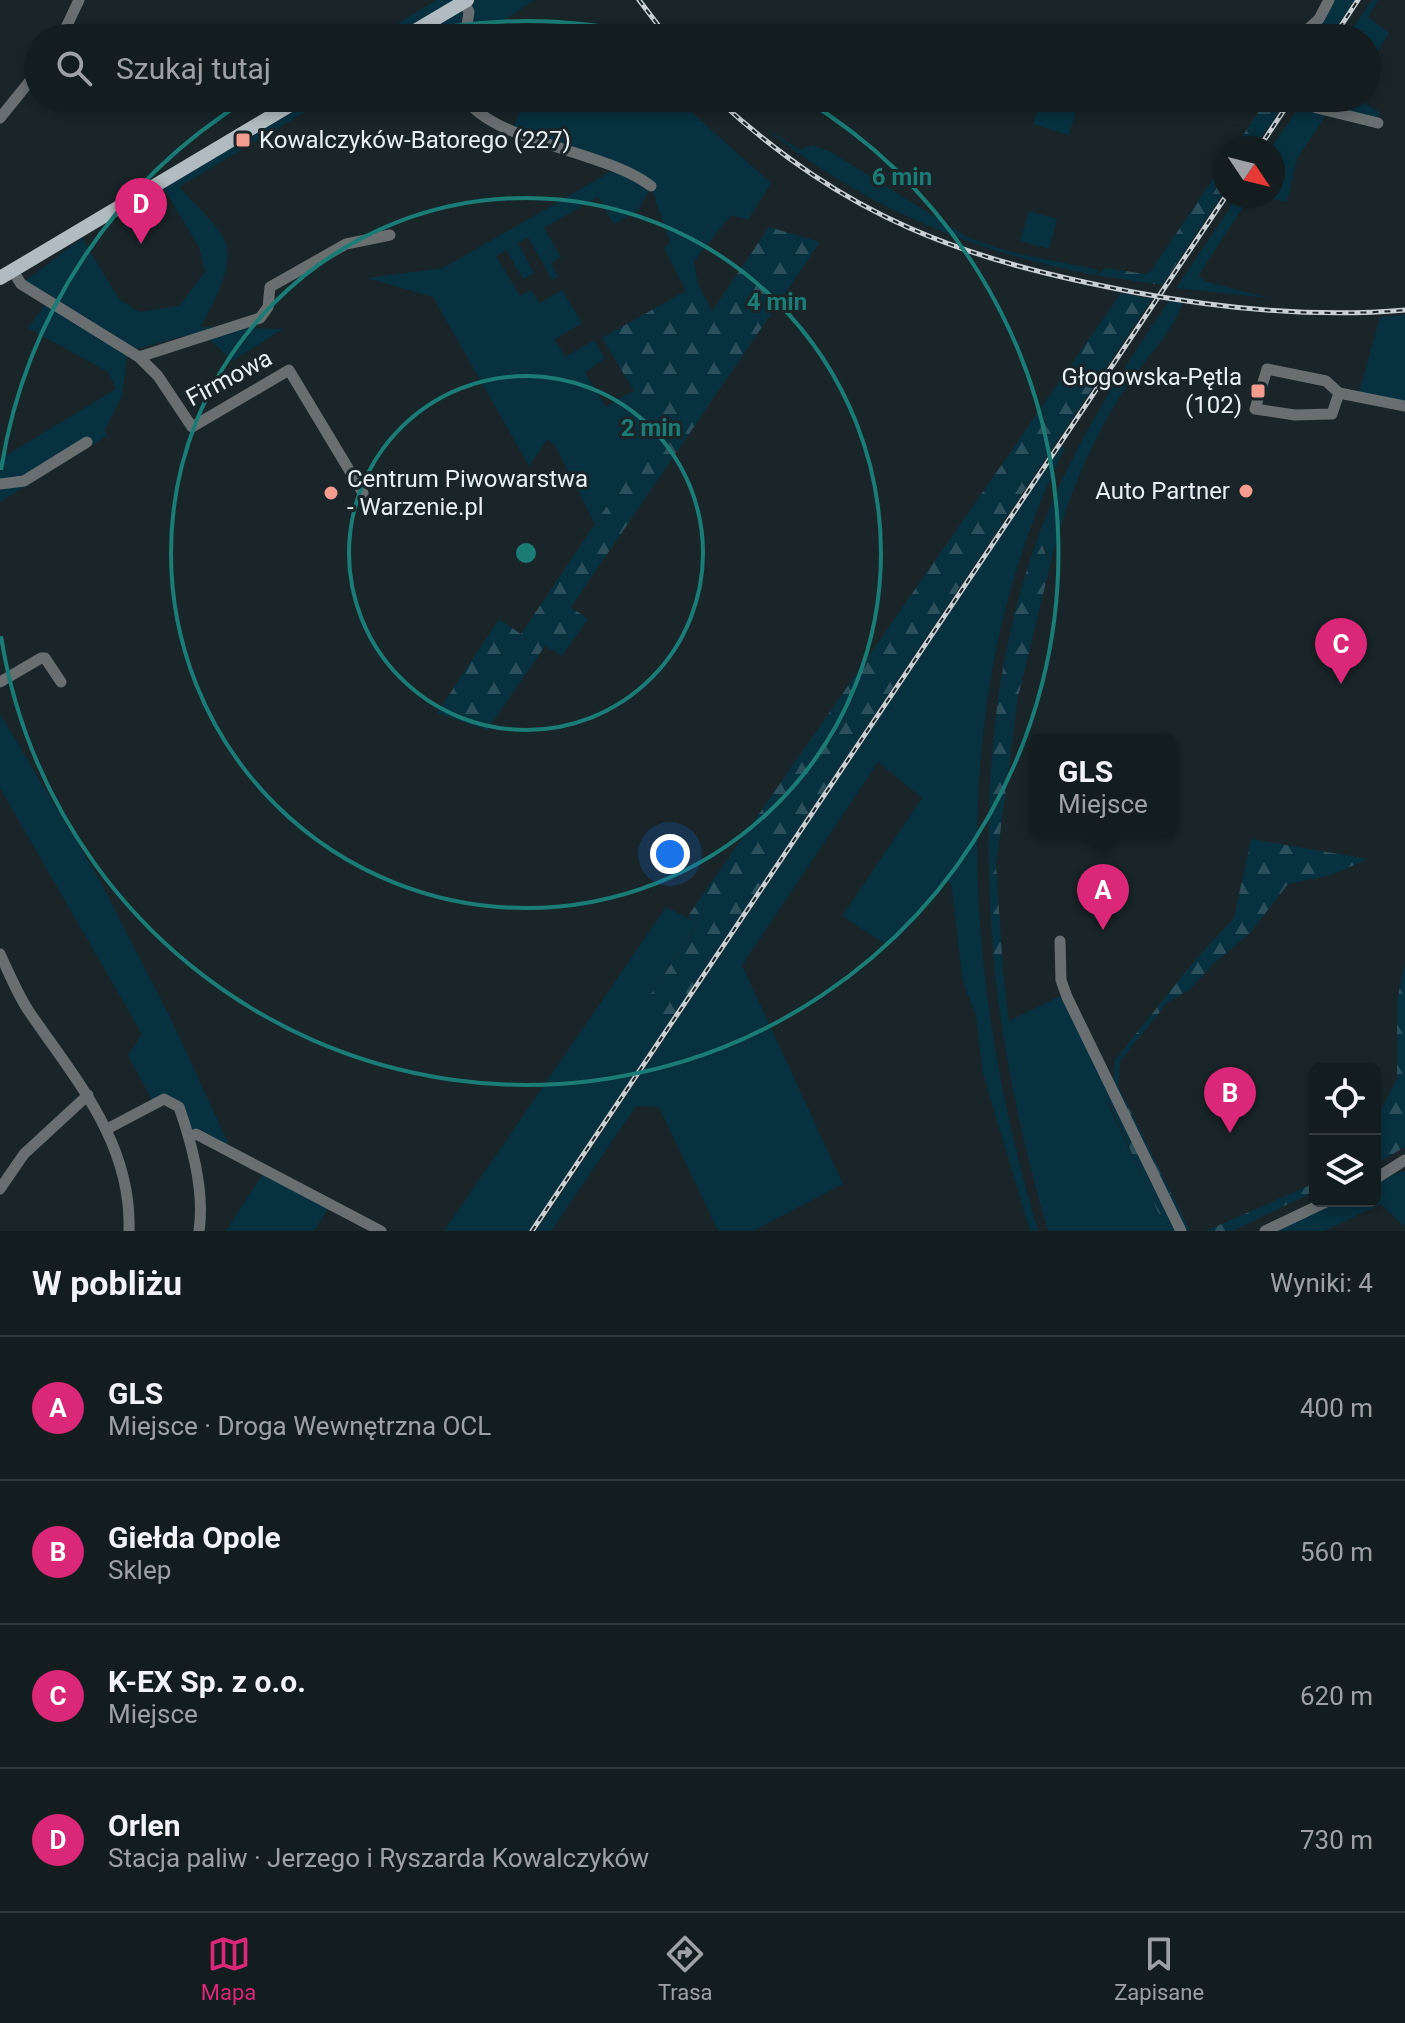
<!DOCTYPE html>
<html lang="pl">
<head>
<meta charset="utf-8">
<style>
	body { margin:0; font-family:Roboto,sans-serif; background:#1c2528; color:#f1f3f6 }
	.controls { position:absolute; right:24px; bottom:24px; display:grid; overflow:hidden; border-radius:12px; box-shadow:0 4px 12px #0003 }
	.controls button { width:72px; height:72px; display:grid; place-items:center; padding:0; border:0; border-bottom:2px solid #323a3d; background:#131c1f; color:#f1f3f6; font:40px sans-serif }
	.compass { position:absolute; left:1213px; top:136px; width:72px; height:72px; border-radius:50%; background:#131c1f; box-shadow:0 4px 12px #0003; rotate:125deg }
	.you { position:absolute; left:670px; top:854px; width:28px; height:28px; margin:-20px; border:6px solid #fff; border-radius:50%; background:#1a73e8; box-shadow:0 0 0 12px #1a73e833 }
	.badge { display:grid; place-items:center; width:52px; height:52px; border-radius:50%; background:#db2777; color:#fff; font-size:26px; font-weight:700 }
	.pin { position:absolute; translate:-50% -66px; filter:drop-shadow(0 2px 4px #0008) }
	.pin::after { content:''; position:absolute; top:42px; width:28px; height:24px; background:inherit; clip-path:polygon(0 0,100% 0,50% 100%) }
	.popup { position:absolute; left:1029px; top:734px; width:148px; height:104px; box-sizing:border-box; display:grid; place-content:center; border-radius:12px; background:#131c1f; filter:drop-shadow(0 2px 6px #0005); font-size:26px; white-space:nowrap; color:#9da1a4 }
	.popup b { font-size:30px; color:#f1f3f6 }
	.popup::after { content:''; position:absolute; left:50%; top:100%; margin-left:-16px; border:16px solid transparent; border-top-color:#131c1f }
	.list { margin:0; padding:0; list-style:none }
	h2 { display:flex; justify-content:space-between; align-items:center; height:104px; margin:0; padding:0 32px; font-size:34px }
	h2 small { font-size:26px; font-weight:400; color:#9da1a4 }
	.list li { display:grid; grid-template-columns:52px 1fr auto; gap:24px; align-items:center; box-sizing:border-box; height:144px; padding:0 32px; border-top:2px solid #323a3d }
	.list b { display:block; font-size:30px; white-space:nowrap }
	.list p { margin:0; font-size:26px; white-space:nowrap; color:#9da1a4 }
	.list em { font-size:26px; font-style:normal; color:#9da1a4 }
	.icon { flex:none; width:44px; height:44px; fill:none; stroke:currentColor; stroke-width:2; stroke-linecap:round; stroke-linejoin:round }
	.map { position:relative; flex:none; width:1405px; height:1231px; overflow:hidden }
	.search { position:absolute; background:#131c1f; box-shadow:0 4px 12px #0003; left:24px; right:24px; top:24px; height:88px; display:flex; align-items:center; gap:20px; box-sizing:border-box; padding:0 28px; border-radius:44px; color:#9da1a4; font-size:30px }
	.sheet { height:680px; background:#131c1f }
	nav { display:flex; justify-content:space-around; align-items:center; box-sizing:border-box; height:112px; border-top:2px solid #323a3d; background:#131c1f; font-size:22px; color:#9da1a4 }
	nav a { display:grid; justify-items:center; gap:4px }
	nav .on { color:#db2777 }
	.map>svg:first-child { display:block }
</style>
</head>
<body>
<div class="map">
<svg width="1405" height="1231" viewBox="0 0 1405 1231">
	<defs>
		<pattern id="forest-firs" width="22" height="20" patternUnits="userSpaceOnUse" patternTransform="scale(2)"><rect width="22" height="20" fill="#083140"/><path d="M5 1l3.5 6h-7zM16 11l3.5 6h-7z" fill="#2c4f5c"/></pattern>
	</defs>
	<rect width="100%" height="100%" fill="#192529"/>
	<g fill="#083140">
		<path d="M436,0H534L484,34L467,28L450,38H375Z"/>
		<path d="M1329,0H1355L1329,38H1298Z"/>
		<path d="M1372,0H1378L1368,17L1389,33L1367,68V38H1346Z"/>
		<path d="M288,98H329L179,187C193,203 214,220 224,239C237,264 212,305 201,327L283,329L232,361L206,336H185L132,350L127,357L122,396L105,429L107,436L0,502V459L116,389L108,372L28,328L48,301L21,284L82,238L119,299L139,312L179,306L205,272L200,249L164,189L159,191L158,184Z"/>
		<path d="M524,98H666L681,103L771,183L748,220L731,215L694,261L698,284L686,291L664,248L670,242L651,187L638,210L614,224L598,197L544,228L561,257L551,263L558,277L552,280L528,237L518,243L534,273L523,279L506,250L496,256L520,296L531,290L539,303L562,290L582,323L555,339L565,357L594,340L605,358L585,373L606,407L634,390L658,430L595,524L555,445L547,440L529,466L433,297L367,278L443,268L617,168L513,130Z"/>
		<path d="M1305,98H1357L1380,113L1374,122L1329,111L1297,159L1287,202L1260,196H1273L1271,148Z"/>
		<path d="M1040,102L1076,113L1068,135L1033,124Z"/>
		<path d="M764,127L800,150L813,145L831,152L969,238L1010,252L1099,270L1095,275C971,252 862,206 764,127Z"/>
		<path d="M1238,196H1250L1199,275L1204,281L1269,298L1176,288Z"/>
		<path d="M1029,211L1057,219L1049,249L1020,241Z"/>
		<path d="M1169,301L1183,303C1171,333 1150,354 1131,380C1093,434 1065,502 1050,566L1045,547L1038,545L1034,548C1066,458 1115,380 1169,301Z"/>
		<path d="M1405,315V406L1358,396L1380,317Z"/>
		<path d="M1061,446L1065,448C943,693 962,975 1038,1231H1030L983,1074L976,1016L963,982L951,883L947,882L885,944L842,916L922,798L878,762L742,965L843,1184L753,1231H718L659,1107L636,1106L551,1231H536Z"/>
		<path d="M0,714L100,881L171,1019L228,1143L223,1147L189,1137L179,1108L153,1102L128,1055L142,1034L0,788Z"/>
		<path d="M666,907L698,923L639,1012L667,1026L529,1231H444Z"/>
		<path d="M1003,971L1009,1021L1060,996L1111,1098L1108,1104L1160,1215L1171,1210L1181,1231H1048C1023,1146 1005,1063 995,975Z"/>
		<path d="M266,1169L331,1205L314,1231H226Z"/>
		<path d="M1405,1171V1227L1381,1204L1324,1231H1265L1328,1201H1375V1179Z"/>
	</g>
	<g fill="url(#forest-firs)">
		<path d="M1272,98L1281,109L1254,148H1234L1256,116L1262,100Z"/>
		<path d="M1225,161V191L1162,285L1095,275L1106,268L1146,274L1151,271Z"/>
		<path d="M769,227L820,242L571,607L588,619L562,656L545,646L487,730L437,713L499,619L521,634L658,430L602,338L698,284L712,311Z"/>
		<path d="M1121,293L1152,299L667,1026L639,1012L698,924L688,916Z"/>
		<path d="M1042,544L1050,566L1018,697L996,865L1003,971L995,975C982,829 986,689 1034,548Z"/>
		<path d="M1251,839L1368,859L1331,875L1288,884L1249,934L1214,963L1189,990L1167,1003L1120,1061L1118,1086L1190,1231H1181L1171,1212L1168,1218L1160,1216L1108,1100L1112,1097L1115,1060L1196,959L1234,918Z"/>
		<path d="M1405,962V1147L1375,1164V1121L1397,1079V1001Z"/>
		<path d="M1315,1183V1191L1233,1231H1206Z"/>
	</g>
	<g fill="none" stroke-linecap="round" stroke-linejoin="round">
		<g stroke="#696f71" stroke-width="11">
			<path d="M464,2L469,12L465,38"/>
			<path d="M61,38L79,0"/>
			<path d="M1298,38L1319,19L1329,0"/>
			<path d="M465,98C495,143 604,150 651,186"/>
			<path d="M1301,98L1317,108L1378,123"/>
			<path d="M0,118L38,71"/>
			<path d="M13,271L21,284L139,357L158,376L192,427L289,370L363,493"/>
			<path d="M139,357L260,318L268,307L270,287L346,244L390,235"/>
			<path d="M1339,393L1332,414L1295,415L1255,409L1267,369L1326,381L1339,393L1405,406"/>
			<path d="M0,484L24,481L87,442"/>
			<path d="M0,682L41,658H45L61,682"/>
			<path d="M1060,941L1061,980L1067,997L1181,1231"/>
			<path d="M0,954C9,973 17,993 28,1010C75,1079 132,1142 129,1231"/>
			<path d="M107,1129L164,1099L179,1107C192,1144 205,1192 199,1231"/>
			<path d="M189,1137L196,1134L381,1231"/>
			<path d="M1375,1179L1405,1160"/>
			<path d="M0,1189L24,1154L88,1095"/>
			<path d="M1265,1231L1328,1201"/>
		</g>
		<g stroke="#b0bcc1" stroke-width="14">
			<path d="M403,38L467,0"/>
			<path d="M0,278L302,98"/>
		</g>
		<g stroke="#c9d0d4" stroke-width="5">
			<g id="rail">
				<path d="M639,0L668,38"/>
				<path d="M1333,38L1358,0"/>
				<path d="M716,98C848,219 961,259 1133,292C1223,309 1314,318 1405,310"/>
				<path d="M1259,148L1292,98"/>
				<path d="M532,1231L1226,196"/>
			</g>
		</g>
		<use href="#rail" stroke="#192529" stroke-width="2" stroke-dasharray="6" stroke-linecap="butt"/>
	</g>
	<g fill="none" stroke="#1a7c75" stroke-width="4">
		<circle cx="526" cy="553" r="177"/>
		<circle cx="526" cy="553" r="355"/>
		<path d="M1 470A532 532 0 0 1 248 99M393 38A532 532 0 0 1 659 38M804 99A532 532 0 1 1 1 636"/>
	</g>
	<g fill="#f59c90" stroke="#192529" stroke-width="3">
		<rect x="235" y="132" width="16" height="16" rx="4"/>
		<rect x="1250" y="383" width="16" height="16" rx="4"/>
		<circle cx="1246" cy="491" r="8"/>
		<circle cx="331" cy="493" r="8"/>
	</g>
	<g text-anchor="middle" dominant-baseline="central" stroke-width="6" stroke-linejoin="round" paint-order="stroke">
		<g font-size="24" fill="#e9f0f4" stroke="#192529" text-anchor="start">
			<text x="259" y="140">Kowalczyków-Batorego (227)</text>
			<text x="1242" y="377" text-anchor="end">Głogowska-Pętla<tspan x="1242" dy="28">(102)</tspan></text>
			<text x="347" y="479">Centrum Piwowarstwa<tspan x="347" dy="28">- Warzenie.pl</tspan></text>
			<text x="1230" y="491" text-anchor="end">Auto Partner</text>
		</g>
		<g font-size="24" fill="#e9f0f4" stroke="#192529">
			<text transform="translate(229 378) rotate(-28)">Firmowa</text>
		</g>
	</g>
	<circle cx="526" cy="553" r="12" fill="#1a7c75" stroke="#192529" stroke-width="4"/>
	<g font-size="24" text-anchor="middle" font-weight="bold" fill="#1a7c75" stroke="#192529" stroke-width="6" stroke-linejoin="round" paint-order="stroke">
		<text x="902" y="185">6 min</text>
		<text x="777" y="310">4 min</text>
		<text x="651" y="436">2 min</text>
	</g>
</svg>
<div class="controls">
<button><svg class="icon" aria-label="locate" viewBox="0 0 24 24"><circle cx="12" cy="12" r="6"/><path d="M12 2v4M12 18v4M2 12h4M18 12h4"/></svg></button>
<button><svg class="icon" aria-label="layers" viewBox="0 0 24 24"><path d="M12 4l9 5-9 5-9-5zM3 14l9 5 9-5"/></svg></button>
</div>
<svg class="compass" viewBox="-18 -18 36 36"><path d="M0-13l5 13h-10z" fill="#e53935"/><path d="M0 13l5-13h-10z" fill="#9da1a4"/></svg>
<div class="you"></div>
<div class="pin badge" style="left:1103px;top:930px">A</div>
<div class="popup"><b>GLS</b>Miejsce</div>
<div class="pin badge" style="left:1230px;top:1133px">B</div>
<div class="pin badge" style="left:1341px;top:684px">C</div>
<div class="pin badge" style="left:141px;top:244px">D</div>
<div class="search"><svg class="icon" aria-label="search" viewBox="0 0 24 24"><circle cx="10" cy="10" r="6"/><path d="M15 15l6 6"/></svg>Szukaj tutaj</div>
</div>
<section class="sheet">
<h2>W pobliżu<small>Wyniki: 4</small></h2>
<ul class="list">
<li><span class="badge">A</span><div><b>GLS</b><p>Miejsce · Droga Wewnętrzna OCL</p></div><em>400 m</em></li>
<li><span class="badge">B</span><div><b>Giełda Opole</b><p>Sklep</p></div><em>560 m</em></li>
<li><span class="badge">C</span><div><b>K-EX Sp. z o.o.</b><p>Miejsce</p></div><em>620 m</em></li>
<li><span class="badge">D</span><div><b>Orlen</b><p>Stacja paliw · Jerzego i Ryszarda Kowalczyków</p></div><em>730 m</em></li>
</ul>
</section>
<nav>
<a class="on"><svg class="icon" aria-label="map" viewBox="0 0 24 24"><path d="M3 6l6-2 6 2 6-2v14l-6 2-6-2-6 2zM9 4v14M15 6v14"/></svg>Mapa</a>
<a><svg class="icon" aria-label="directions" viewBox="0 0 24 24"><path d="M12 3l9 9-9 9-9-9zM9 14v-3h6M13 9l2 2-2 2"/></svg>Trasa</a>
<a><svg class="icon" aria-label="saved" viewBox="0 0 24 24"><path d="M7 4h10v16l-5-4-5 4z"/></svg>Zapisane</a>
</nav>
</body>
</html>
